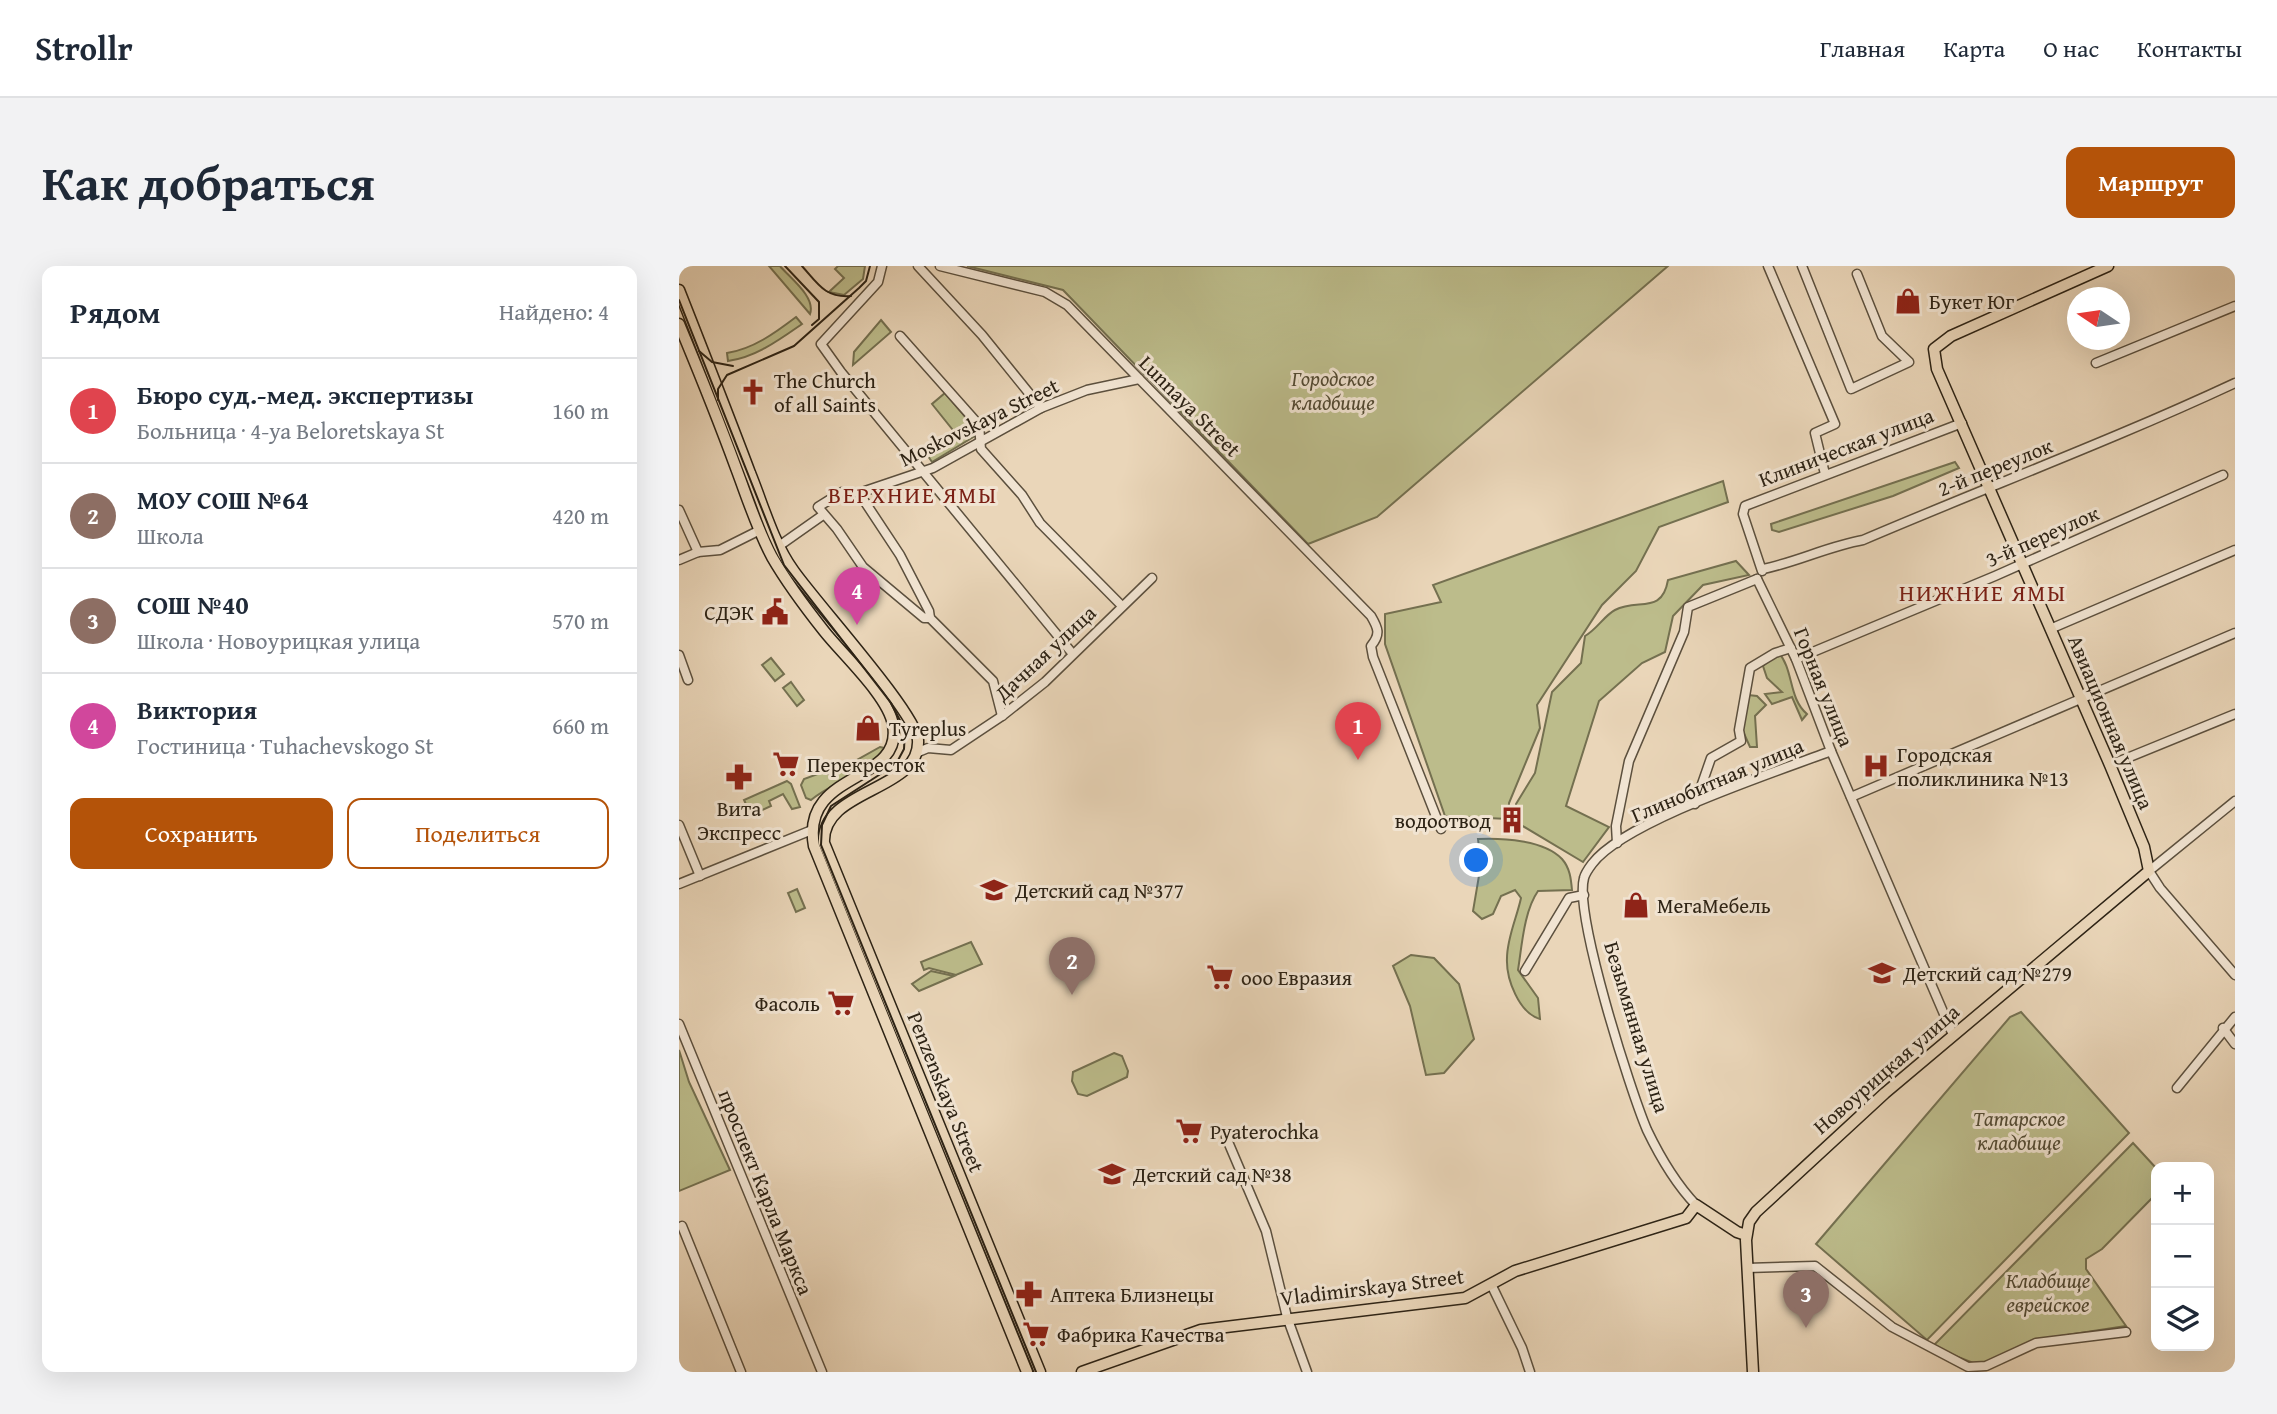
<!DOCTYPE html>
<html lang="ru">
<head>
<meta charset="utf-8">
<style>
	body { margin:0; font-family:"Gentium Book Plus",serif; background:#f2f2f3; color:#1f2937 }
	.controls { position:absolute; right:21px; bottom:21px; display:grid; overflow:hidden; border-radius:14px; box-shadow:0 7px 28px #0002 }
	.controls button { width:63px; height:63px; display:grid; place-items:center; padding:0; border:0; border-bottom:2px solid #e0e1e3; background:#fff; color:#1f2937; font:35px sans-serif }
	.compass { position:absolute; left:1388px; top:21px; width:63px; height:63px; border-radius:50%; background:#fff; box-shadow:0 7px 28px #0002; rotate:283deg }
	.you { position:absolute; left:798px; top:595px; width:24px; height:24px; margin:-18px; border:5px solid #fff; border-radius:50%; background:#1a73e8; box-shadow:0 0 0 10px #1a73e833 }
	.badge { display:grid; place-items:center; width:46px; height:46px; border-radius:50%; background:#b45309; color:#fff; font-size:23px; font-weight:700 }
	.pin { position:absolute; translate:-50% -58px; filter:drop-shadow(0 2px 4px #0008) }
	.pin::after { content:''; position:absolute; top:37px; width:24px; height:21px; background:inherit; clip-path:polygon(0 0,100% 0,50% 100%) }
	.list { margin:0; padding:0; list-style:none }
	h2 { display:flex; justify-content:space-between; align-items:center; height:91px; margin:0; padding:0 28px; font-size:30px }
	h2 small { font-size:23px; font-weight:400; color:#747a83 }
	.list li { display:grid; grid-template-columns:46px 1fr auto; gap:21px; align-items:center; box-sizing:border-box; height:105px; padding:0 28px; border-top:2px solid #e0e1e3 }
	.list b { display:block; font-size:26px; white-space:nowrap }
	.list p { margin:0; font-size:23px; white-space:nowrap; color:#747a83 }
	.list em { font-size:23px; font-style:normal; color:#747a83 }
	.actions { display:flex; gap:14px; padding:21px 28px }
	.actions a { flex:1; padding:16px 0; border:2px solid #b45309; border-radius:14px; text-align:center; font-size:24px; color:#b45309 }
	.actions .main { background:#b45309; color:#fff }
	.icon { flex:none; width:38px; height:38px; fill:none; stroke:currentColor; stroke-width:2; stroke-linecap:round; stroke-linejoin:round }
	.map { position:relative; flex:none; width:1556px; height:1106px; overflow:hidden; border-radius:14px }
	header { display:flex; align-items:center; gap:42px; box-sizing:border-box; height:98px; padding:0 35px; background:#fff; border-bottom:2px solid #e0e1e3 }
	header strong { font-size:33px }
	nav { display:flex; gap:38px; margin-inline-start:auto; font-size:24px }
	.intro { display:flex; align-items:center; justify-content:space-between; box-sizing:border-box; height:168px; padding:0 42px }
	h1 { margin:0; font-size:49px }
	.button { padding:18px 32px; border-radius:14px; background:#b45309; color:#fff; font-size:24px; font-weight:700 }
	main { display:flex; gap:42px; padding:0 42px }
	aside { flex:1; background:#fff; border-radius:14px; box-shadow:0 7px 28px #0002 }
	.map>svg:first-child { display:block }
</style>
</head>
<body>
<header>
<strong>Strollr</strong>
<nav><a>Главная</a><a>Карта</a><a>О нас</a><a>Контакты</a></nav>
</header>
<div class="intro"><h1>Как добраться</h1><a class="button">Маршрут</a></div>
<main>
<aside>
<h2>Рядом<small>Найдено: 4</small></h2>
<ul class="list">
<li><span class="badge" style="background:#e0444e">1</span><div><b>Бюро суд.-мед. экспертизы</b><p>Больница · 4-ya Beloretskaya St</p></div><em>160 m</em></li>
<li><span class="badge" style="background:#8d6e63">2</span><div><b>МОУ СОШ №64</b><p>Школа</p></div><em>420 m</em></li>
<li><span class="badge" style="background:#8d6e63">3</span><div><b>СОШ №40</b><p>Школа · Новоурицкая улица</p></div><em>570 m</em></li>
<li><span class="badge" style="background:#d1479c">4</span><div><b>Виктория</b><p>Гостиница · Tuhachevskogo St</p></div><em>660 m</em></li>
</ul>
<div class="actions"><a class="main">Сохранить</a><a>Поделиться</a></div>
</aside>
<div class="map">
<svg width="1556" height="1106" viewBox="0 0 1556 1106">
	<rect width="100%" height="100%" fill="#ead6b9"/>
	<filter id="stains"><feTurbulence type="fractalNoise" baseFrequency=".00286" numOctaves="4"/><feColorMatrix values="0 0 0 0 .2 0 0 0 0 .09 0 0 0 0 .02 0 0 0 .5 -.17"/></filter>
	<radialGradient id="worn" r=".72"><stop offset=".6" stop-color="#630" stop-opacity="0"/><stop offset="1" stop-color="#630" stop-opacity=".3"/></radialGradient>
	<g fill="#bcbc8b" stroke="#747050" stroke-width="2">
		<path d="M90,0H101C111,12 137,31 131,48Z"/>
		<path d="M159,0H186L184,13L165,29L150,26L165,12L156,3Z"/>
		<path d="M288,0H989L698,251L629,278L384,24Z"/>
		<path d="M117,51L123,58C100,74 77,91 49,95L48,87C74,83 96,67 117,51Z"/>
		<path d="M202,54L212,66L174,99L175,86Z"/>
		<path d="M266,127L294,160L296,170L253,196L247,187L277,168L253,138Z"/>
		<path d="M1276,196L1280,202L1214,230L1100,266L1093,264L1092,258Z"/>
		<path d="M1044,215L1049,236L980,261L957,305L923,339L858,439L861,462L830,537L829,553L766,550L706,378V348L762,336L754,319Z"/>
		<path d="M1057,295L1070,309L1024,319L994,350L986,386L963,397L920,435L887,540L930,561L904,596L837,556V538L856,507L873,426L902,397L906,370C918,363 925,350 936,344C959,332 983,349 989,314Z"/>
		<path d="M1099,386C1115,403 1109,432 1128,448L1123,454L1113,431L1093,438L1086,428L1103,426L1088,412L1084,400Z"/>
		<path d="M92,392L105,408L96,415L83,399Z"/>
		<path d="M112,416L125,434L118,440L104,422Z"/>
		<path d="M1069,429L1078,430L1087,439L1076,450L1078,481H1071L1063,463Z"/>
		<path d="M201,481L205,482C190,506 154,516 132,534L127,532L122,519L125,513L144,506L151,509Z"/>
		<path d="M108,515L112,518L121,541L113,543L104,528L90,535L92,540L72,549L65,534Z"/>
		<path d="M799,573C824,572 865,574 883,593C891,602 892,613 893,624L859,625C845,645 843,679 839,704L859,732L861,753C840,747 827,713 828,692C828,672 838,651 842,632L836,624L822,630L814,648L803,653L794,645L802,598Z"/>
		<path d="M118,623L126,642L117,646L109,627Z"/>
		<path d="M292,676L303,698L277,709L250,702L245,704L242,696Z"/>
		<path d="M732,689L755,692L780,718L795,773L765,807L747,809L731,740L714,700Z"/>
		<path d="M252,705L275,710L240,725L233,718Z"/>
		<path d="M1342,746L1450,867L1248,1074L1137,978L1331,751Z"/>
		<path d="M0,784L10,816L51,904L0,925Z"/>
		<path d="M435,787L443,790L449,805L448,811L408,830L399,828L393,815L394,806Z"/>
		<path d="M1454,877L1477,902V928L1423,983L1407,993V1003L1447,1060L1355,1074L1317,1093L1297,1098L1253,1081Z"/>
	</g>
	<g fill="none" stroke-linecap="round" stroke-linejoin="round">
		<g stroke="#5c503e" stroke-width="11">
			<g id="minor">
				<path d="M203,0L199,16L142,78L162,106L393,387"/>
				<path d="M239,0L303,69L362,142"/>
				<path d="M261,0L366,26L388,39L692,350C699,362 702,368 692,380L694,391L762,563"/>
				<path d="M1089,0L1156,158L1136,167L1146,208"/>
				<path d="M1123,0L1172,123L1230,96L1203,70L1178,8"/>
				<path d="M221,70L300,159L302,183L343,229L361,257L443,340"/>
				<path d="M1417,97L1556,40"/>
				<path d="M180,227L221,289L250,345L251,352L314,415L323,450"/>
				<path d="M0,244L19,286"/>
				<path d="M100,280L144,249"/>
				<path d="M0,294L19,286L41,284L81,264"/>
				<path d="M1084,303C1118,296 1150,280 1184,274C1308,221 1434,174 1556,117"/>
				<path d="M1083,305L1064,248L1066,240L1283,157"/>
				<path d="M1078,313L1117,393L1152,485L1274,769"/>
				<path d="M251,352H245L184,301L158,263L139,241L163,226L180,227L254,202L362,142L408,124L460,113"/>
				<path d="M1371,363L1556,284"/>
				<path d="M0,389L9,414"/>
				<path d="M1117,393L1316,310L1544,209"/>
				<path d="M237,487L249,482L272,484L323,450L366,416L473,312"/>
				<path d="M1431,499L1556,448"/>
				<path d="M1172,531L1556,367"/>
				<path d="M1556,535L1470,605L1481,622L1556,709"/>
				<path d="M1016,538L1032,492L1062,475L1060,464L1071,402L1096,387L1112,382"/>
				<path d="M0,559L21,610"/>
				<path d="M938,577L937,560L950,495L1005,366L1009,341L1078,313"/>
				<path d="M0,618L133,564"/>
				<path d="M846,705L890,632L905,629"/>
				<path d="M0,758L143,1106"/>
				<path d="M1544,762L1556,778"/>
				<path d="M1498,822L1556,751"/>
				<path d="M547,871L587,965L608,1051L628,1106"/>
				<path d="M1017,939C996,917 981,891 968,864C951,824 895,648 905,612C906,608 910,602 913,598C945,555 1097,506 1152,485"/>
				<path d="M3,960L62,1106"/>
				<path d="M1068,1002L1136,1000L1213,1061L1289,1101L1307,1100L1357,1077L1447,1066"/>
				<path d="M812,1018L843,1082L851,1106"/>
			</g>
		</g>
		<g stroke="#2d2315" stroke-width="13">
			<g id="major">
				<path d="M0,24C24,85 48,146 71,207C84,239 94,276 114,304C136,336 237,447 239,474C242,526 142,522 145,577L361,1106"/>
				<path d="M0,58C20,106 39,153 57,202C68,231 78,263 93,291C108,317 126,341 145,365C163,388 210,431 214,459C225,518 121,504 135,580L348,1106"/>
				<path d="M403,1106L522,1064L786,1032L836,1005L1007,952L1017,939L1058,966L1067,969"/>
				<path d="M1074,1106L1067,974L1070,956L1077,946L1206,827L1470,605L1465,581L1431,499L1258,103L1255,83L1272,70L1429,0"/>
			</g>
		</g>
		<use href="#minor" stroke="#f1e4d2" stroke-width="8"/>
		<use href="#major" stroke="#ead6b9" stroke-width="10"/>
		<g stroke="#2d2315" stroke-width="2">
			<path d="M106,0L140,36V53L133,59"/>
			<path d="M123,0C139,18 146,32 172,30"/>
			<path d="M0,34L105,299L212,437L226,464L225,483L217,498L152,540L143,559L142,579L357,1106"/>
			<path d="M20,85L33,96L54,100"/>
			<path d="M39,134V123L48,109L115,80L180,22L187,15L191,0"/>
		</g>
	</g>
	<defs>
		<g id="shop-bare" transform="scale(2.1)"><path d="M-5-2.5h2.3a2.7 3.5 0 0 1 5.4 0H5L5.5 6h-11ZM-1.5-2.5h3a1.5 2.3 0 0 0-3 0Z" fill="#8f2418" stroke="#f1e4d2" stroke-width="2.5" paint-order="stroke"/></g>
		<g id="church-bare" transform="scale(2.1)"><path d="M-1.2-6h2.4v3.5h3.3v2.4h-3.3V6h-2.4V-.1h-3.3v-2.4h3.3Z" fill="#8f2418" stroke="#f1e4d2" stroke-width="2.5" paint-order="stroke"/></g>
		<g id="civic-bare" transform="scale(2.1)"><path d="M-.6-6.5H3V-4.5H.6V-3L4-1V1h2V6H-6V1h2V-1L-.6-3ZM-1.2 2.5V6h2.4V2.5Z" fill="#8f2418" stroke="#f1e4d2" stroke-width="2.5" paint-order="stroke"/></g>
		<g id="supermarket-bare" transform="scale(2.1)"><path d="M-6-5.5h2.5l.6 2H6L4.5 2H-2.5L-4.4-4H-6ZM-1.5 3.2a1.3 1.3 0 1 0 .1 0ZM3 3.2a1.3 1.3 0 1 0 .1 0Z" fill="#8f2418" stroke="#f1e4d2" stroke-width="2.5" paint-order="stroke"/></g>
		<g id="hospital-bare" transform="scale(2.1)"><path d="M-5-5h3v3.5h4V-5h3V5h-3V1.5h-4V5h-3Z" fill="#8f2418" stroke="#f1e4d2" stroke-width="2.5" paint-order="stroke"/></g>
		<g id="pharmacy-bare" transform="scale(2.1)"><path d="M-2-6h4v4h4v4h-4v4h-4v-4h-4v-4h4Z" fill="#8f2418" stroke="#f1e4d2" stroke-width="2.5" paint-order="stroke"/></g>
		<g id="building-bare" transform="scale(2.1)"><path d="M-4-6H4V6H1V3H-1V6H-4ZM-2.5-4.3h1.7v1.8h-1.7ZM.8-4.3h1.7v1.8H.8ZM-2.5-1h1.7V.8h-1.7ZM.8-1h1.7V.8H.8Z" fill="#8f2418" stroke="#f1e4d2" stroke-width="2.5" paint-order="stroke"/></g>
		<g id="school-bare" transform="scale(2.1)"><path d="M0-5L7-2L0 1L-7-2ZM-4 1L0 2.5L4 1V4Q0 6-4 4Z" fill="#8f2418" stroke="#f1e4d2" stroke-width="2.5" paint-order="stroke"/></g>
	</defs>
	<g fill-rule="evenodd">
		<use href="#shop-bare" x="1229" y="35"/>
		<use href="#church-bare" x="74" y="126"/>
		<use href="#civic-bare" x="96" y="346"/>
		<use href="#shop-bare" x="189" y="462"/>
		<use href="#supermarket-bare" x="107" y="498"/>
		<use href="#hospital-bare" x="1197" y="500"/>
		<use href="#pharmacy-bare" x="60" y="511"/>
		<use href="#building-bare" x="833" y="554"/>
		<use href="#school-bare" x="315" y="624"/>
		<use href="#shop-bare" x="957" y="639"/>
		<use href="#school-bare" x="1203" y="707"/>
		<use href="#supermarket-bare" x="541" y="711"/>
		<use href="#supermarket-bare" x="162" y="737"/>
		<use href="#supermarket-bare" x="510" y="865"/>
		<use href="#school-bare" x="433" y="908"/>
		<use href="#pharmacy-bare" x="350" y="1028"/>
		<use href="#supermarket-bare" x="357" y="1068"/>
	</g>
	<g text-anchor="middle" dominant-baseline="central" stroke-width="6" stroke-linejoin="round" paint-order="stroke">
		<g font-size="21" fill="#2d2315" stroke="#f1e4d2" text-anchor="start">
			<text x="1250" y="35">Букет Юг</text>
			<text x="95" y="114">The Church<tspan x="95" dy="24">of all Saints</tspan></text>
			<text x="75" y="346" text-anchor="end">СДЭК</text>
			<text x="210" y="462">Tyreplus</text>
			<text x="1218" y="488">Городская<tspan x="1218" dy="24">поликлиника №13</tspan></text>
			<text x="128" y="498">Перекресток</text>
			<text x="60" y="542" text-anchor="middle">Вита<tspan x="60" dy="24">Экспресс</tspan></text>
			<text x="812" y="554" text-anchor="end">водоотвод</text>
			<text x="336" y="624">Детский сад №377</text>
			<text x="978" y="639">МегаМебель</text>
			<text x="1224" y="707">Детский сад №279</text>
			<text x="562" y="711">ооо Евразия</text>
			<text x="141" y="737" text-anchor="end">Фасоль</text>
			<text x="531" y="865">Pyaterochka</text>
			<text x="454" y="908">Детский сад №38</text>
			<text x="371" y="1028">Аптека Близнецы</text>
			<text x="378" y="1068">Фабрика Качества</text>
		</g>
		<g font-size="21" font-style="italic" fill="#514932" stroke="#f1e4d2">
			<text x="654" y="112">Городское<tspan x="654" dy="24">кладбище</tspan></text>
			<text x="1340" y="852">Татарское<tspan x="1340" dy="24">кладбище</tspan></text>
			<text x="1369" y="1014">Кладбище<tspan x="1369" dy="24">еврейское</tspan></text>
		</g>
		<g font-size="21" fill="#2d2315" stroke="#f1e4d2">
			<text transform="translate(511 140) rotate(45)">Lunnaya Street</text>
			<text transform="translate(300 156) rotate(-26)">Moskovskaya Street</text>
			<text transform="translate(1167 181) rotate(-21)">Клиническая улица</text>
			<text transform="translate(1316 201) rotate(-22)">2-й переулок</text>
			<text transform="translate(1363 270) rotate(-24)">3-й переулок</text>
			<text transform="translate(366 387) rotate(-43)">Дачная улица</text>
			<text transform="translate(1145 421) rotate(68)">Горная улица</text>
			<text transform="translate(1432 456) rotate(67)">Авиационная улица</text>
			<text transform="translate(1038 514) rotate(-23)">Глинобитная улица</text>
			<text transform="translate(958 761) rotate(73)">Безымянная улица</text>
			<text transform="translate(1207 803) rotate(-41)">Новоурицкая улица</text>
			<text transform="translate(267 826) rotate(68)">Penzenskaya Street</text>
			<text transform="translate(87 926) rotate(68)">проспект Карла Маркса</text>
			<text transform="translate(693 1021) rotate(-7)">Vladimirskaya Street</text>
		</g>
		<g font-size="23" letter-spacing="2" fill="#7a1f14" stroke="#f1e4d2">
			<text x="234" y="228">ВЕРХНИЕ ЯМЫ</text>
			<text x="1304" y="326">НИЖНИЕ ЯМЫ</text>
		</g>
	</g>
	<rect width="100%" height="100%" filter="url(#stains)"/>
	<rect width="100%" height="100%" fill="url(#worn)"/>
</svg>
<div class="controls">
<button>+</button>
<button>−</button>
<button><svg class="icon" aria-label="layers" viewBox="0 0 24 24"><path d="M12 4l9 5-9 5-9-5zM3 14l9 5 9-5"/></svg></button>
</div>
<svg class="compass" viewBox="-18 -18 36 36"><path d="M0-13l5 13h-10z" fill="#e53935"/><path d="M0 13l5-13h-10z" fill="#747a83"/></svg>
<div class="you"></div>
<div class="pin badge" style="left:679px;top:494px;background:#e0444e">1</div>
<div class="pin badge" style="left:393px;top:729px;background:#8d6e63">2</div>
<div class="pin badge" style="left:1127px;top:1062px;background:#8d6e63">3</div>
<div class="pin badge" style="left:178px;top:359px;background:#d1479c">4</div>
</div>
</main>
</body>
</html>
